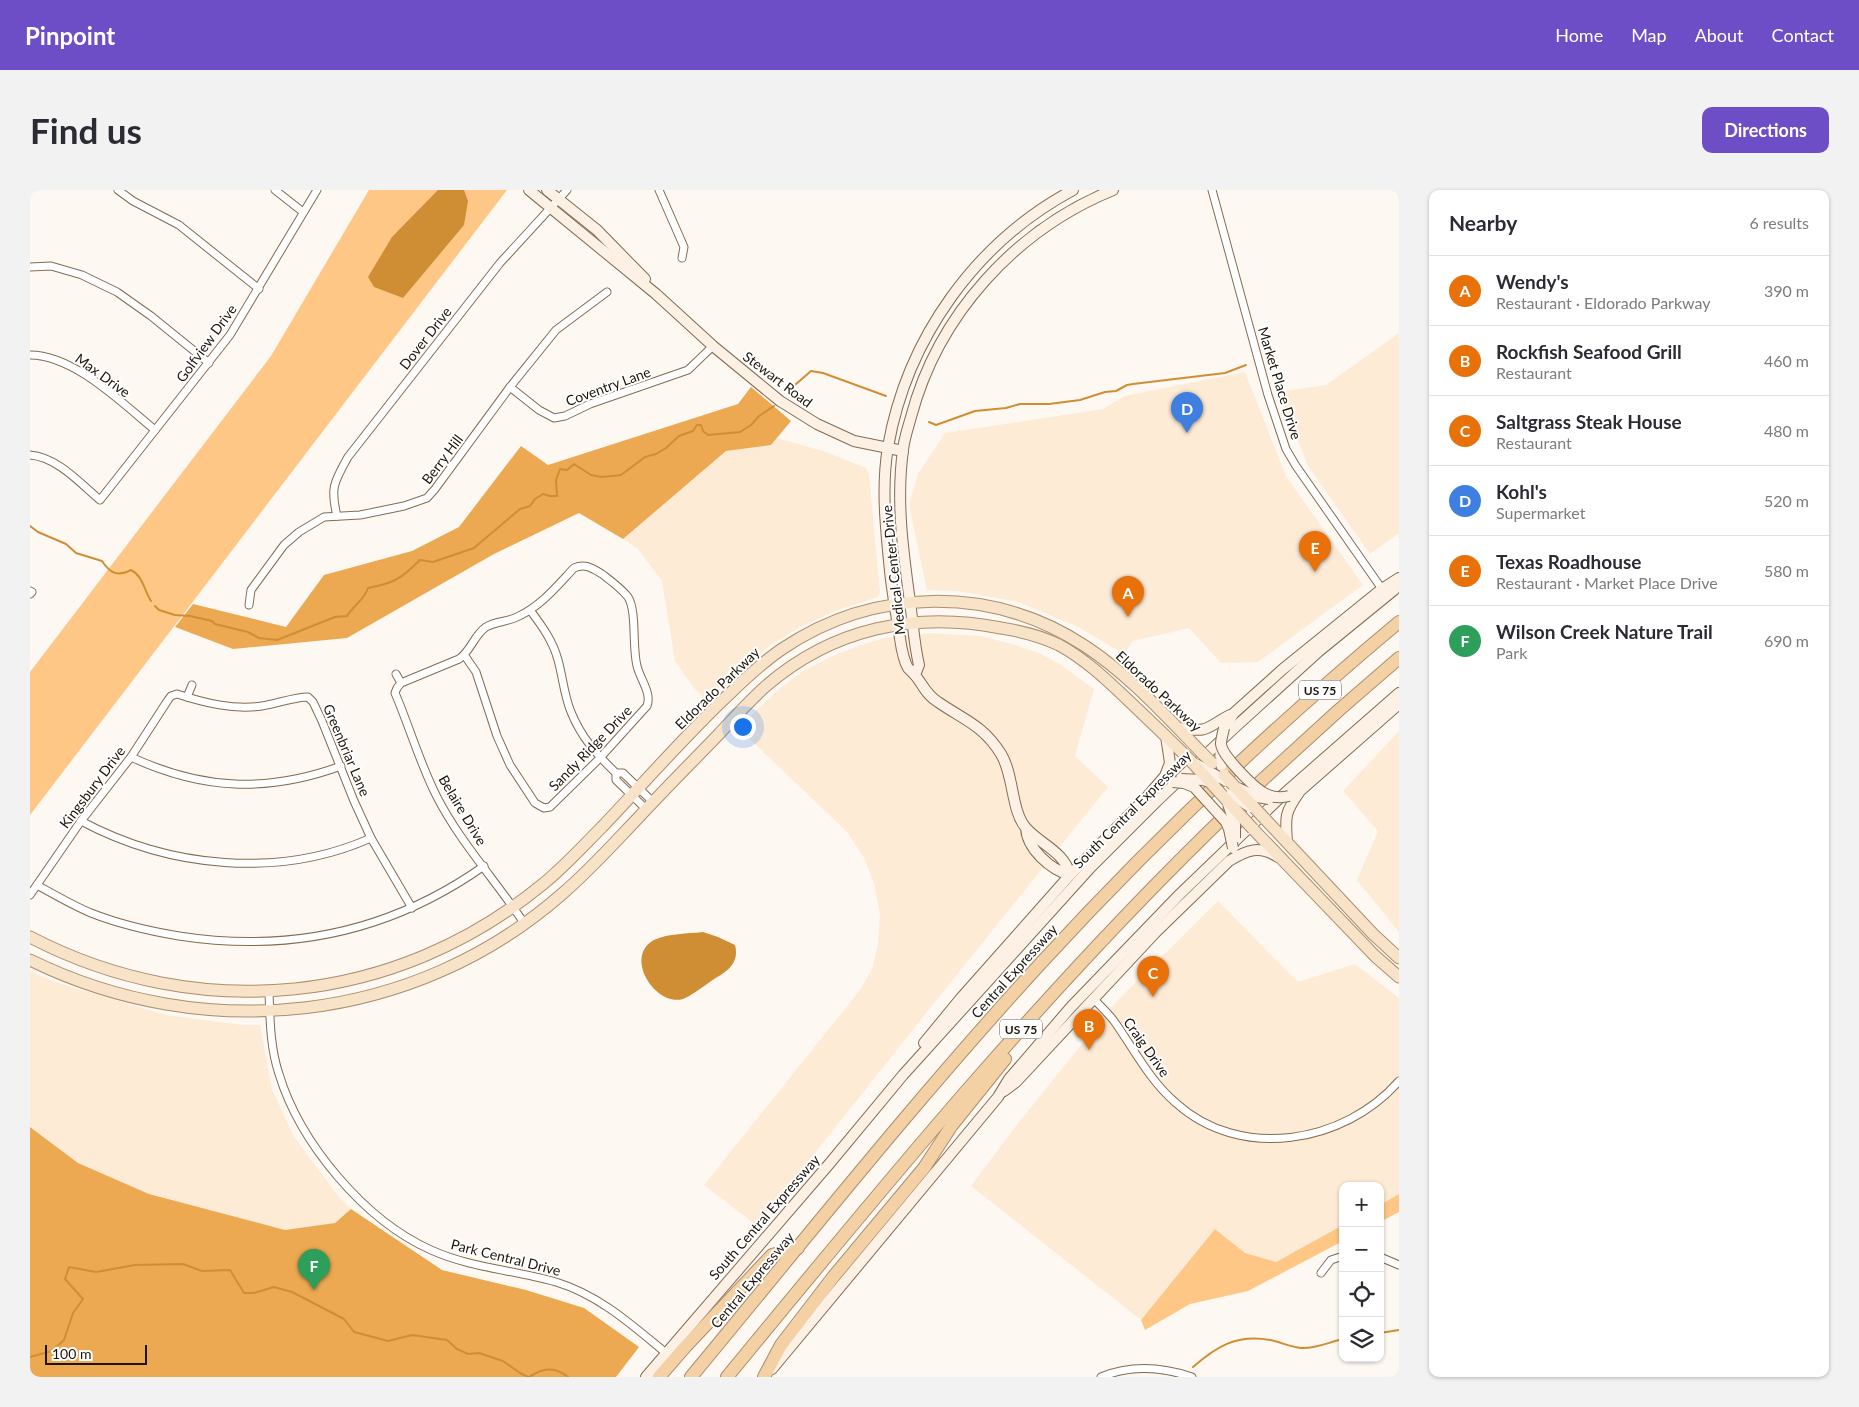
<!DOCTYPE html>
<html lang="en">
<head>
<meta charset="utf-8">
<style>
	body { margin:0; font-family:Lato,sans-serif; background:#f2f2f3; color:#2b2b33 }
	.controls { position:absolute; right:15px; bottom:15px; display:grid; overflow:hidden; border-radius:10px; box-shadow:0 1px 4px #0004 }
	.controls button { width:45px; height:45px; display:grid; place-items:center; padding:0; border:0; border-bottom:1px solid #e1e1e2; background:#fff; color:#2b2b33; font:25px sans-serif }
	.scale { position:absolute; left:15px; bottom:12px; width:102px; box-sizing:border-box; padding-left:5px; border:2px solid #1d150a; border-top:0; font-size:14px; line-height:18px; white-space:nowrap; color:#1d150a; -webkit-text-stroke:4px #fff; paint-order:stroke }
	.you { position:absolute; left:712px; top:536px; width:18px; height:18px; margin:-12px; border:4px solid #fff; border-radius:50%; background:#1a73e8; box-shadow:0 0 0 8px #1a73e833 }
	.badge { display:grid; place-items:center; width:32px; height:32px; border-radius:50%; background:#6e4ec7; color:#fff; font-size:16px; font-weight:700 }
	.pin { position:absolute; translate:-50% -41px; filter:drop-shadow(0 1px 2px #0008) }
	.pin::after { content:''; position:absolute; top:26px; width:18px; height:15px; background:inherit; clip-path:polygon(0 0,100% 0,50% 100%) }
	.list { margin:0; padding:0; list-style:none }
	h2 { display:flex; justify-content:space-between; align-items:center; height:65px; margin:0; padding:0 20px; font-size:21px }
	h2 small { font-size:16px; font-weight:400; color:#7c7c81 }
	.list li { display:grid; grid-template-columns:32px 1fr auto; gap:15px; align-items:center; box-sizing:border-box; height:70px; padding:0 20px; border-top:1px solid #e1e1e2 }
	.list b { display:block; font-size:19px; white-space:nowrap }
	.list p { margin:0; font-size:16px; white-space:nowrap; color:#7c7c81 }
	.list em { font-size:16px; font-style:normal; color:#7c7c81 }
	.icon { flex:none; width:28px; height:28px; fill:none; stroke:currentColor; stroke-width:2; stroke-linecap:round; stroke-linejoin:round }
	.map { position:relative; flex:none; width:1369px; height:1187px; overflow:hidden; border-radius:10px }
	header { display:flex; align-items:center; gap:30px; box-sizing:border-box; height:70px; padding:0 25px; background:#6e4ec7; color:#fff }
	header strong { font-size:24px }
	nav { display:flex; gap:28px; margin-inline-start:auto; font-size:18px }
	.intro { display:flex; align-items:center; justify-content:space-between; box-sizing:border-box; height:120px; padding:0 30px }
	h1 { margin:0; font-size:35px }
	.button { padding:12px 22px; border-radius:10px; background:#6e4ec7; color:#fff; font-size:18px; font-weight:700 }
	main { display:flex; gap:30px; padding:0 30px }
	aside { flex:1; background:#fff; border-radius:10px; box-shadow:0 1px 4px #0004 }
	.map>svg:first-child { display:block }
</style>
</head>
<body>
<header>
<strong>Pinpoint</strong>
<nav><a>Home</a><a>Map</a><a>About</a><a>Contact</a></nav>
</header>
<div class="intro"><h1>Find us</h1><a class="button">Directions</a></div>
<main>
<div class="map">
<svg width="1369" height="1187" viewBox="0 0 1369 1187">
	<rect width="100%" height="100%" fill="#fef8f3"/>
	<g fill="#feebd6">
		<path d="M1369,143V343L1340,364L1278,276L1248,202L1296,195Z"/>
		<path d="M1215,182L1256,286L1333,395L1228,472L1191,473L1159,438L1103,451L1094,464L1048,437L988,412L928,401L897,400L879,315L888,284L915,243L1073,219L1094,206Z"/>
		<path d="M747,248L796,262L836,278L839,284L850,403L848,407L805,421L770,437L739,456L677,511L664,498L645,471L632,391L607,358L593,349L696,261L741,255Z"/>
		<path d="M899,443L951,446L982,454L1009,463L1031,475L1064,499L1045,566L1078,597L909,807L727,1036L674,995L830,800L842,779L848,754L850,725L844,693L834,668L817,642L708,538L748,500L773,481L800,467L828,456L854,448Z"/>
		<path d="M1369,541V742L1327,690L1348,641L1313,601Z"/>
		<path d="M1188,711L1268,792L1325,774L1369,808V1004L1350,1015V996H1313V1035L1246,1072L1215,1063L1185,1039L1111,1130L941,996L989,932L1085,813Z"/>
		<path d="M0,781L25,792L136,825L213,835H230L242,899L264,947L309,1007L321,1019L305,1033L255,1040L119,1004L48,973L0,937Z"/>
	</g>
	<g fill="#fec786">
		<path d="M339,0H477L0,625V482L241,166Z"/>
		<path d="M1369,1004V1022L1350,1032V1015Z"/>
		<path d="M1313,1035V1051L1218,1101L1160,1114L1115,1140L1111,1130L1185,1039L1215,1063L1246,1072Z"/>
	</g>
	<g fill="#eca952">
		<path d="M721,197L761,231L741,255L696,261L593,349L549,323L464,364L317,448L203,459L145,437L163,414L256,437L294,385L382,361L429,337L491,256L518,275L708,214Z"/>
		<path d="M0,937L48,973L119,1004L255,1040L305,1033L321,1019L412,1080L496,1100L554,1118L609,1157L586,1187H0Z"/>
	</g>
	<g fill="#cf8e34">
		<path d="M408,0H434L438,11L434,35L373,108L344,97L338,87L362,47Z"/>
		<path d="M673,742L688,747L705,755C709,770 701,779 689,786C680,791 662,806 653,809C626,817 593,767 624,750C639,743 657,744 673,742Z"/>
	</g>
	<g fill="none" stroke-linecap="round" stroke-linejoin="round">
		<g stroke="#cf8e34" stroke-width="2">
			<path d="M765,195L781,181L793,183L856,206"/>
			<path d="M899,232L906,235L945,221L976,218L990,214H1019L1050,210L1075,202L1086,201L1097,195L1103,194L1195,183L1216,175"/>
			<path d="M0,336L8,342L36,354L46,363L72,371C80,383 87,387 101,380C113,386 114,400 121,411"/>
			<path d="M125,416L129,420L145,425L160,426L182,431L185,434L218,442L229,448L247,450L305,427L317,426C323,416 335,409 338,398C364,393 371,389 390,370L403,372L444,358L490,319L500,316L505,309L513,304L520,306H527L526,290L530,279L537,280L544,274L561,285L572,287L591,285L615,267L626,264L636,258L649,246L663,241L667,235H671L673,241L678,245L710,242L721,235L729,226L744,216"/>
			<path d="M1350,1143L1369,1140"/>
			<path d="M0,1167L22,1161L34,1150L43,1123L53,1109L35,1089L39,1077L66,1082L105,1075L153,1074L172,1081L200,1080L214,1103H224L244,1097L262,1102L314,1129L324,1142L358,1151L382,1145L417,1150L427,1159L438,1164L449,1163L473,1171L490,1183L498,1187"/>
			<path d="M1163,1177C1187,1156 1207,1144 1240,1150C1250,1152 1261,1157 1271,1158C1286,1159 1299,1152 1313,1149"/>
			<path d="M499,1187C513,1178 525,1176 538,1187"/>
		</g>
		<g stroke="#836c52" stroke-width="9">
			<g id="street">
				<path d="M88,0L103,11L149,35L229,99"/>
				<path d="M245,0L273,22"/>
				<path d="M629,0L654,57L652,68"/>
				<path d="M1182,0L1238,205L1256,259L1266,276L1352,399"/>
				<path d="M0,77L21,76L52,85L87,102L121,126L179,173"/>
				<path d="M0,165C44,165 92,213 125,240"/>
				<path d="M480,197L509,220L524,228L535,226L560,214L658,180L683,156"/>
				<path d="M0,265C27,267 50,293 70,310L200,145L287,0"/>
				<path d="M307,326C300,298 304,292 318,267L470,73L537,0"/>
				<path d="M0,401L2,402L0,404"/>
				<path d="M219,415L221,400L254,355L269,342L294,327L330,325L374,316L397,308L405,299L480,197L526,140L577,102"/>
				<path d="M500,420C512,436 523,451 528,470C533,488 534,505 541,522C551,547 567,565 586,583"/>
				<path d="M435,466L446,482L467,546L480,575L505,613L514,618L520,617L570,568L617,516C622,503 610,489 607,476C602,457 607,421 598,407C591,398 581,391 572,384C562,378 555,373 544,378C527,396 511,416 489,426C479,432 466,431 456,437C444,445 441,461 429,469L371,493L367,498L365,503C380,538 390,574 407,607C430,652 466,691 494,733"/>
				<path d="M366,484L371,493"/>
				<path d="M157,507L162,495"/>
				<path d="M101,567C172,600 237,603 311,576"/>
				<path d="M616,619L586,590V583H593L623,612"/>
				<path d="M51,631C139,678 249,689 341,648"/>
				<path d="M7,695C25,705 42,715 61,723C89,734 119,741 149,746C259,763 362,741 454,676"/>
				<path d="M0,705L51,631L101,567L138,510L141,506L147,504C175,513 203,520 232,516C246,514 264,507 278,507L283,512L292,531L324,611L341,648L382,718"/>
				<path d="M239,801C240,829 240,857 249,884C270,953 334,1030 401,1060C441,1078 484,1080 526,1092C569,1105 602,1135 636,1163"/>
				<path d="M1063,808C1070,816 1078,823 1084,831C1104,859 1119,890 1146,913C1210,971 1314,954 1369,891"/>
				<path d="M1350,1067L1369,1075"/>
				<path d="M1291,1083L1301,1070L1313,1066"/>
				<path d="M1071,1187C1100,1175 1132,1177 1162,1187"/>
			</g>
		</g>
		<g stroke="#836c52" stroke-width="12">
			<g id="secondary">
				<path d="M499,0L626,104L683,156L750,211L787,234L824,251L873,261"/>
				<path d="M517,0L567,40L615,89"/>
				<path d="M885,485L889,475C884,454 883,433 880,412C873,361 866,311 873,260C874,249 878,238 881,227C908,125 985,40 1083,0"/>
				<path d="M1149,538C1180,543 1175,538 1200,525"/>
				<path d="M1194,538L1204,523L1253,479L1352,399L1369,388"/>
				<path d="M1191,554L1190,571L1194,585"/>
				<path d="M996,638C997,659 1021,680 1040,685C1035,662 1010,654 996,638C981,621 984,585 971,564C953,535 934,530 908,512C895,504 893,494 884,484C883,483 879,479 878,478C872,468 871,454 869,442C866,422 862,402 860,381C856,340 851,298 858,257C877,148 946,52 1043,0"/>
				<path d="M1257,652C1255,626 1255,622 1270,601L1369,514"/>
				<path d="M894,853L931,808L1040,685L1116,608L1135,586L1140,573L1136,546"/>
				<path d="M974,901L986,892L1125,743L1199,671C1217,660 1229,655 1248,667"/>
				<path d="M742,1179L968,907L979,889L1041,817L1150,704L1256,602L1369,503"/>
				<path d="M616,1187L800,973L873,885L1061,677L1127,611L1201,541L1288,462L1364,400L1369,392"/>
			</g>
		</g>
		<g stroke="#a98f6f" stroke-width="13">
			<g id="primary">
				<path d="M1235,629L1343,744L1369,768"/>
				<path d="M1223,639L1345,766L1369,787"/>
				<path d="M0,747C169,835 366,815 513,694C534,677 553,656 572,637C613,594 652,549 695,508C713,491 731,473 752,459C844,397 962,395 1055,456C1099,485 1134,524 1171,562"/>
				<path d="M0,770C175,856 385,833 532,704C560,680 584,653 609,627C635,599 662,572 689,544C704,528 719,511 736,496C803,438 885,421 971,438C990,441 1011,446 1029,455C1055,469 1077,490 1098,510C1119,530 1140,550 1161,571"/>
			</g>
		</g>
		<g stroke="#a98f6f" stroke-width="14">
			<g id="highway">
				<path d="M1218,603L1309,520L1369,468"/>
				<path d="M629,1187L656,1156L742,1065L768,1058"/>
				<path d="M661,1187C776,1048 889,906 1011,773C1122,652 1242,538 1369,432"/>
				<path d="M697,1187C857,992 1018,796 1200,621"/>
				<path d="M734,1187L751,1155L804,1086L894,978L922,935L975,869"/>
			</g>
		</g>
		<use href="#street" stroke="#fff" stroke-width="7"/>
		<use href="#secondary" stroke="#fcf1e4" stroke-width="10"/>
		<use href="#primary" stroke="#f8e3c9" stroke-width="11"/>
		<use href="#highway" stroke="#f4d0a5" stroke-width="12"/>
		<g stroke="#836c52" stroke-width="12" stroke-linecap="butt">
			<g id="secondary-bridge">
				<path d="M1194,538C1193,543 1191,549 1191,554C1192,566 1225,599 1236,604C1244,608 1251,608 1259,606"/>
				<path d="M1166,574L1196,591"/>
				<path d="M1151,589L1172,590L1184,593"/>
				<path d="M1143,592L1154,593L1164,597L1196,632L1199,639L1203,658"/>
				<path d="M1208,598L1227,607L1239,609"/>
				<path d="M1201,604L1220,617"/>
				<path d="M1198,614L1205,634V648"/>
			</g>
		</g>
		<g stroke="#a98f6f" stroke-width="13" stroke-linecap="butt">
			<g id="primary-bridge">
				<path d="M1171,562L1182,573"/>
				<path d="M1161,571L1223,639"/>
				<path d="M1194,585L1235,629"/>
			</g>
		</g>
		<use href="#secondary-bridge" stroke="#fcf1e4" stroke-width="10"/>
		<use href="#primary-bridge" stroke="#f8e3c9" stroke-width="11"/>
	</g>
	<g text-anchor="middle" dominant-baseline="central" stroke-width="4" stroke-linejoin="round" paint-order="stroke">
		<g fill="#fff" stroke="#615b54" stroke-width="1">
			<rect x="1269" y="490.5" width="42" height="19" rx="4"/>
			<rect x="970" y="829.5" width="42" height="19" rx="4"/>
		</g>
		<g font-size="12" font-weight="bold" fill="#1d150a">
			<text x="1290" y="500">US 75</text>
			<text x="991" y="839">US 75</text>
		</g>
		<g font-size="14" fill="#1d150a" stroke="#fff">
			<text transform="translate(395 148) rotate(-52)">Dover Drive</text>
			<text transform="translate(176 153) rotate(-54)">Golfview Drive</text>
			<text transform="translate(73 185) rotate(36)">Max Drive</text>
			<text transform="translate(748 189) rotate(37)">Stewart Road</text>
			<text transform="translate(1250 193) rotate(73)">Market Place Drive</text>
			<text transform="translate(578 196) rotate(-20)">Coventry Lane</text>
			<text transform="translate(412 269) rotate(-53)">Berry Hill</text>
			<text transform="translate(863 380) rotate(-96)">Medical Center Drive</text>
			<text transform="translate(687 498) rotate(-44)">Eldorado Parkway</text>
			<text transform="translate(1129 501) rotate(43)">Eldorado Parkway</text>
			<text transform="translate(560 558) rotate(-46)">Sandy Ridge Drive</text>
			<text transform="translate(317 560) rotate(67)">Greenbriar Lane</text>
			<text transform="translate(62 597) rotate(-53)">Kingsbury Drive</text>
			<text transform="translate(1102 619) rotate(-45)">South Central Expressway</text>
			<text transform="translate(433 620) rotate(59)">Belaire Drive</text>
			<text transform="translate(984 781) rotate(-48)">Central Expressway</text>
			<text transform="translate(1117 857) rotate(55)">Craig Drive</text>
			<text transform="translate(734 1027) rotate(-49)">South Central Expressway</text>
			<text transform="translate(476 1067) rotate(14)">Park Central Drive</text>
			<text transform="translate(722 1090) rotate(-50)">Central Expressway</text>
		</g>
	</g>
</svg>
<div class="controls">
<button>+</button>
<button>−</button>
<button><svg class="icon" aria-label="locate" viewBox="0 0 24 24"><circle cx="12" cy="12" r="6"/><path d="M12 2v4M12 18v4M2 12h4M18 12h4"/></svg></button>
<button><svg class="icon" aria-label="layers" viewBox="0 0 24 24"><path d="M12 4l9 5-9 5-9-5zM3 14l9 5 9-5"/></svg></button>
</div>
<div class="scale">100 m</div>
<div class="you"></div>
<div class="pin badge" style="left:1098px;top:427px;background:#e8710a">A</div>
<div class="pin badge" style="left:1059px;top:860px;background:#e8710a">B</div>
<div class="pin badge" style="left:1123px;top:807px;background:#e8710a">C</div>
<div class="pin badge" style="left:1157px;top:243px;background:#3f7fe0">D</div>
<div class="pin badge" style="left:1285px;top:382px;background:#e8710a">E</div>
<div class="pin badge" style="left:284px;top:1100px;background:#2e9e5b">F</div>
</div>
<aside>
<h2>Nearby<small>6 results</small></h2>
<ul class="list">
<li><span class="badge" style="background:#e8710a">A</span><div><b>Wendy's</b><p>Restaurant · Eldorado Parkway</p></div><em>390 m</em></li>
<li><span class="badge" style="background:#e8710a">B</span><div><b>Rockfish Seafood Grill</b><p>Restaurant</p></div><em>460 m</em></li>
<li><span class="badge" style="background:#e8710a">C</span><div><b>Saltgrass Steak House</b><p>Restaurant</p></div><em>480 m</em></li>
<li><span class="badge" style="background:#3f7fe0">D</span><div><b>Kohl's</b><p>Supermarket</p></div><em>520 m</em></li>
<li><span class="badge" style="background:#e8710a">E</span><div><b>Texas Roadhouse</b><p>Restaurant · Market Place Drive</p></div><em>580 m</em></li>
<li><span class="badge" style="background:#2e9e5b">F</span><div><b>Wilson Creek Nature Trail</b><p>Park</p></div><em>690 m</em></li>
</ul>
</aside>
</main>
</body>
</html>
